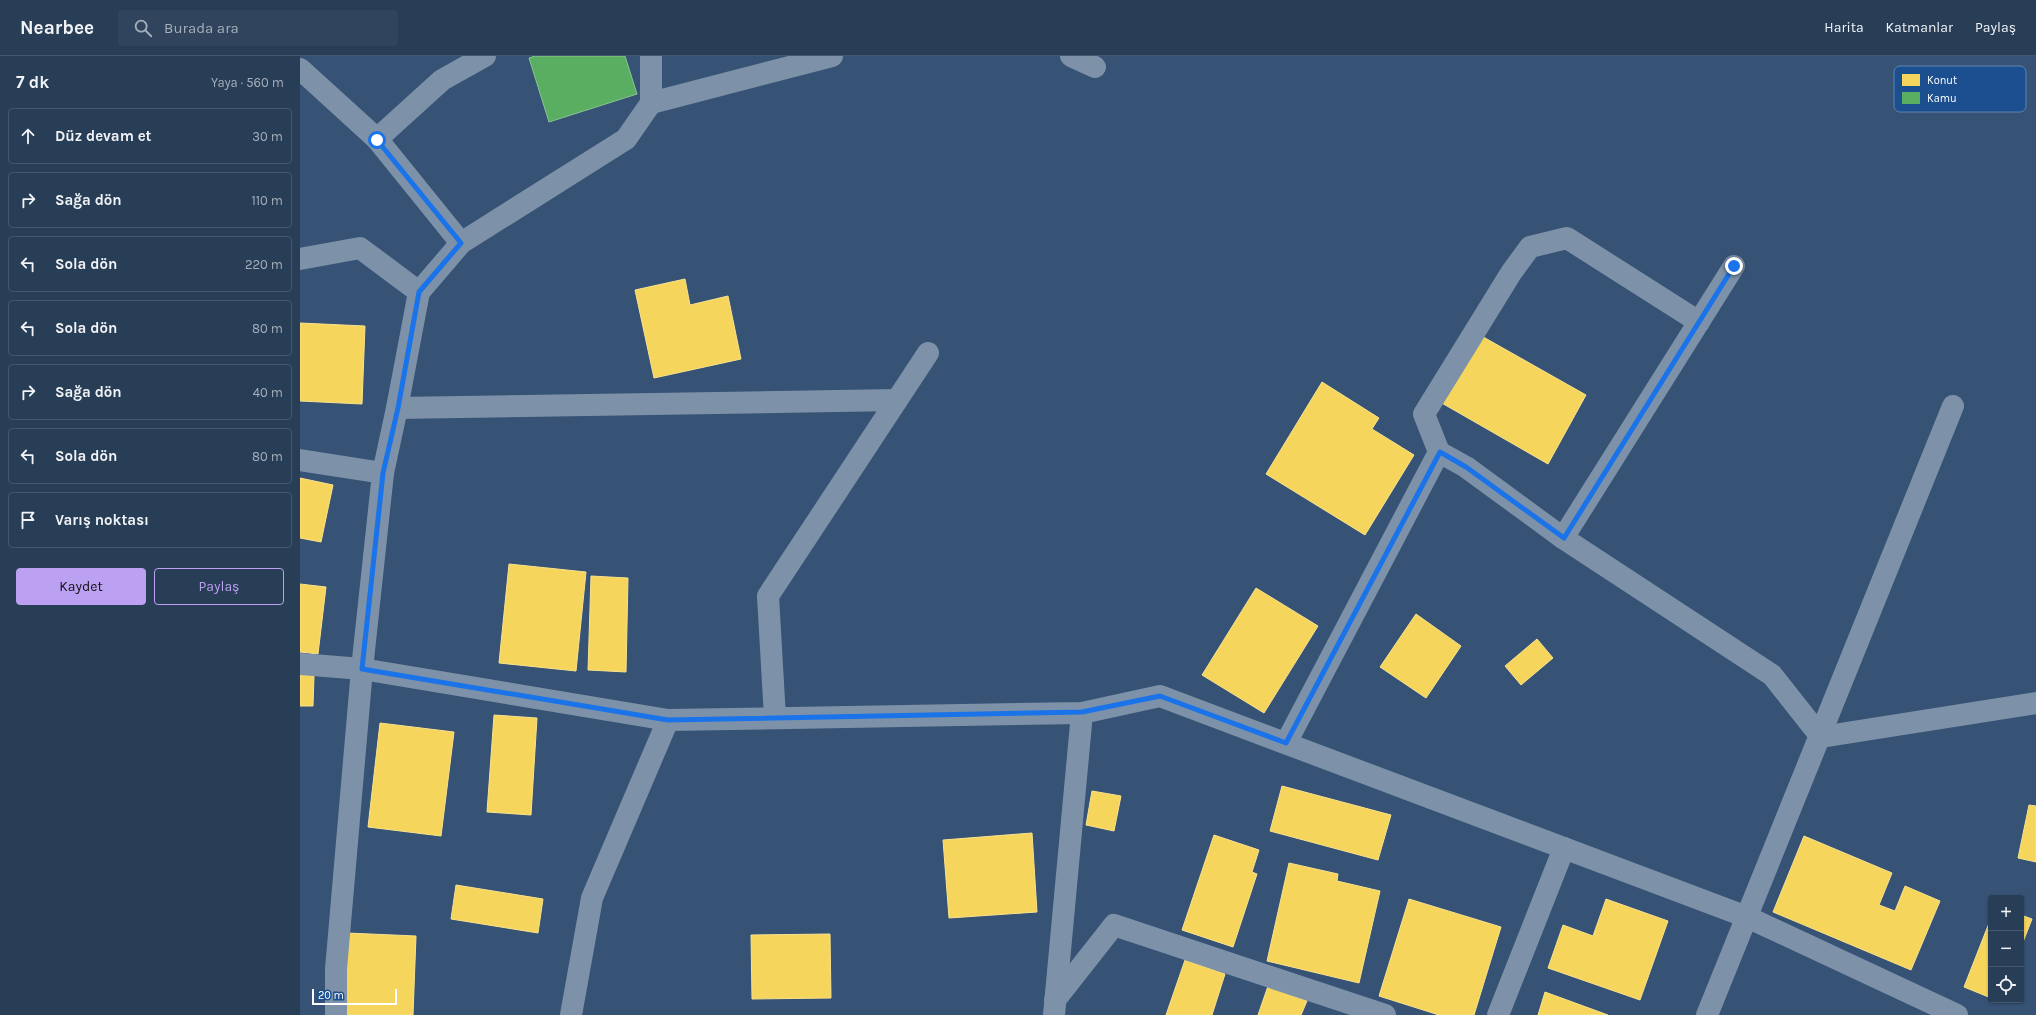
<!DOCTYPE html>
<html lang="tr">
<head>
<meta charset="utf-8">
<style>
	body { margin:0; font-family:Karla,sans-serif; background:#30455d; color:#f1f3f6 }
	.controls { position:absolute; right:12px; bottom:12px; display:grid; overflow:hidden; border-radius:4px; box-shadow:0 1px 3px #0004 }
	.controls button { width:36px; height:36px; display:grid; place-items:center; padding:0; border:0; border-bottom:1px solid #44576d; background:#283e57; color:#f1f3f6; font:20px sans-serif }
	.scale { position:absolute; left:12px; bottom:10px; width:85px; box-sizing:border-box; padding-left:4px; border:2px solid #fff; border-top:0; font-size:11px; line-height:14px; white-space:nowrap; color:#fff; -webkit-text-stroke:3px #1b4f8f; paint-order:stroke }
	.stop { position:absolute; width:12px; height:12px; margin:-9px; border:3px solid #1a73e8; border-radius:50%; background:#fff }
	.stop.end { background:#1a73e8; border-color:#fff; box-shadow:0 1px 4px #0008 }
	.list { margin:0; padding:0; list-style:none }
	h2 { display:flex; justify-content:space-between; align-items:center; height:52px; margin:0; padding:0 16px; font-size:17px }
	h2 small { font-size:13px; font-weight:400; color:#a5aeba }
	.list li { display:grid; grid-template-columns:26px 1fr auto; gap:12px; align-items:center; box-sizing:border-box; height:56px; margin:0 8px 8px; padding:0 8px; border:1px solid #44576d; border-radius:4px }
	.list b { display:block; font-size:15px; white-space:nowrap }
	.list em { font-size:13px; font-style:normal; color:#a5aeba }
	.actions { display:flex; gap:8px; padding:12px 16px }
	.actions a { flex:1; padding:9px 0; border:1px solid #bca0f2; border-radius:4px; text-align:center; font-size:14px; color:#bca0f2 }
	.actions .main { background:#bca0f2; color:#111 }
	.icon { flex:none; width:22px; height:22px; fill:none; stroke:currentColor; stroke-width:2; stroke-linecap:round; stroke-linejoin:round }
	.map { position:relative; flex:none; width:1736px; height:959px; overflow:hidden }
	header { display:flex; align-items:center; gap:24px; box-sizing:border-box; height:56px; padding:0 20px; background:#283e57; border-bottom:1px solid #44576d }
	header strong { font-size:19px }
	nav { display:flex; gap:22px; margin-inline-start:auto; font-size:14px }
	.search { width:280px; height:36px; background:#30455d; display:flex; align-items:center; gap:10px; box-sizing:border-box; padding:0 14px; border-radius:4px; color:#a5aeba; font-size:15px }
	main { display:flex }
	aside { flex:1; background:#283e57 }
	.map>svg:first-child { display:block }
</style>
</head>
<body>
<header>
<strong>Nearbee</strong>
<div class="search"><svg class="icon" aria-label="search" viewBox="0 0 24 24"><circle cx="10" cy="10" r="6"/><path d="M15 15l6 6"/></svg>Burada ara</div>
<nav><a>Harita</a><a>Katmanlar</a><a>Paylaş</a></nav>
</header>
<main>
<aside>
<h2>7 dk<small>Yaya · 560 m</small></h2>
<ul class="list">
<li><svg class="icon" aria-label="ahead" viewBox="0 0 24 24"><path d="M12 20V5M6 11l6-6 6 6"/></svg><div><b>Düz devam et</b></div><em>30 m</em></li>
<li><svg class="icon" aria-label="right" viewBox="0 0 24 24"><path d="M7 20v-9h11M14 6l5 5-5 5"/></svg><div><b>Sağa dön</b></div><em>110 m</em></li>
<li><svg class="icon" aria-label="left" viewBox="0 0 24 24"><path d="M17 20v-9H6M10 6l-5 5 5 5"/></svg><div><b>Sola dön</b></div><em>220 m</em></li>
<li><svg class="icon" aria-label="left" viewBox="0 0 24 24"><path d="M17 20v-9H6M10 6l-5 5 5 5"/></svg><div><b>Sola dön</b></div><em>80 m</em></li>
<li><svg class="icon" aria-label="right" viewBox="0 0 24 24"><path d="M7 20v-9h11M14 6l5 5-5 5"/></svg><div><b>Sağa dön</b></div><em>40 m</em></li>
<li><svg class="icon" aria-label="left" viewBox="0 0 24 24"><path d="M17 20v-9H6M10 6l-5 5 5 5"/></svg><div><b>Sola dön</b></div><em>80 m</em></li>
<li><svg class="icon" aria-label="arrive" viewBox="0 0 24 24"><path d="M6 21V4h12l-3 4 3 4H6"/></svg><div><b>Varış noktası</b></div></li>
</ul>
<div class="actions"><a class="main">Kaydet</a><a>Paylaş</a></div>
</aside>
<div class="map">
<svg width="1736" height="959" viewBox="0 0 1736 959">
	<rect width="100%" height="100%" fill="#365274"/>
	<g fill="#f6d55c" stroke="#f9e28d">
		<path d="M385,223L390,249L428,240L441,303L354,322L335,234Z"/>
		<path d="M0,267L65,270L62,348L0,345Z"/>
		<path d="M1178,278L1286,339L1248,408L1140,346Z"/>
		<path d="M1022,326L1079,362L1072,373L1114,399L1065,479L966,418Z"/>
		<path d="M0,422L33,429L21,486L0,482Z"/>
		<path d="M209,508L286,516L276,615L199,607Z"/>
		<path d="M291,520L328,522L326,616L288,614Z"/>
		<path d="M0,528L26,531L18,598L0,596Z"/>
		<path d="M956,532L1018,570L964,657L902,619Z"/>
		<path d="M1116,558L1161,590L1126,642L1080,611Z"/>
		<path d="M1237,583L1253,602L1221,629L1205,610Z"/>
		<path d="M0,619L14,620L13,650H0Z"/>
		<path d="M194,659L237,662L231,759L187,756Z"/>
		<path d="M80,667L154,676L141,780L68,771Z"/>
		<path d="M982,730L1091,759L1078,804L970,775Z"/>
		<path d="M792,735L821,740L814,775L786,769Z"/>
		<path d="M1729,749L1736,750V806L1718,802Z"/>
		<path d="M732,777L737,856L649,862L643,784Z"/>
		<path d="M914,779L959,794L952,816L957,818L933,891L882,874Z"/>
		<path d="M1504,780L1592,817L1579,849L1595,855L1605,830L1640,845L1611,914L1473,856Z"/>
		<path d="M989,807L1038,818L1037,825L1080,835L1059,927L967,905Z"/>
		<path d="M156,829L243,843L238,877L151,863Z"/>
		<path d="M1109,843L1201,871L1174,959H1139L1079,940Z"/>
		<path d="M1306,843L1368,865L1340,944L1248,912L1263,869L1293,880Z"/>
		<path d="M1721,859L1732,863L1721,891Z"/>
		<path d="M1691,862V942L1664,931Z"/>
		<path d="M47,877L116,880L113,959H43Z"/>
		<path d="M530,878L531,942L452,943L451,879Z"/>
		<path d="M885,904L925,918L912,959H866Z"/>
		<path d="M968,930L1007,945L1001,959H958Z"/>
		<path d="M1245,936L1308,959H1238Z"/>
	</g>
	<path fill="#5aae61" stroke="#8cc690" d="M235,0H325L337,38L249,66L229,2Z"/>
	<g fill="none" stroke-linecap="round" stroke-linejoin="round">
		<g stroke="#7d92a8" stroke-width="22">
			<path d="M771,0L795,11"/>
			<path d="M0,13L77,83L161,187"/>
			<path d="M351,47L532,0"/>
			<path d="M77,83L142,24L185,0"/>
			<path d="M0,203L60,192L119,236"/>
			<path d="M97,352L597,344"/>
			<path d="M1139,396L1124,358L1211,217L1230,191L1267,182L1399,266"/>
			<path d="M0,404L83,417"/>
			<path d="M1263,482L1434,210"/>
			<path d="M0,608L62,613L368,664L782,657L860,640L1447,861L1657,959"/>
			<path d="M475,662L468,540L628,297"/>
			<path d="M986,687L1139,396L1166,411L1263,482L1472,619L1521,681L1736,647"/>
			<path d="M755,944L814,869L1085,959"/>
			<path d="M36,959V913L62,613L83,417L97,352L119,236L161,187L326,83L351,47V0"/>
			<path d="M271,959L292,842L368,664"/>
			<path d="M754,959L782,657"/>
			<path d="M1198,959L1264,792"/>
			<path d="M1407,959L1653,350"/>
		</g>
	</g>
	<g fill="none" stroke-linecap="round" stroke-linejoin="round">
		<path stroke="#1a73e8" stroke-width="5" d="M77,84L161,187L119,236L98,352L83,417L62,613L368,664L782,656L860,640L986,687L1140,396L1166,411L1264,482L1434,210"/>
	</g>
	<rect x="1594" y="10" width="132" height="46" rx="6" fill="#1b4f8f" stroke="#5f84b1" stroke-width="1"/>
	<rect x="1602" y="18" width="18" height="12" fill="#f6d55c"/>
	<rect x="1602" y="36" width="18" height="12" fill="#5aae61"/>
	<g font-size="11" fill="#fff">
		<text x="1627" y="28">Konut</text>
		<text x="1627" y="46">Kamu</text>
	</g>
</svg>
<div class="controls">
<button>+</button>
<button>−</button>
<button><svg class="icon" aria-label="locate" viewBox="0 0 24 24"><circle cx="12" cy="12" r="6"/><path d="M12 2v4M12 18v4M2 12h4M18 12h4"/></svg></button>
</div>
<div class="scale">20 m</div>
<div class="stop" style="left:77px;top:84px"></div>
<div class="stop end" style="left:1434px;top:210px"></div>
</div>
</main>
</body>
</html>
